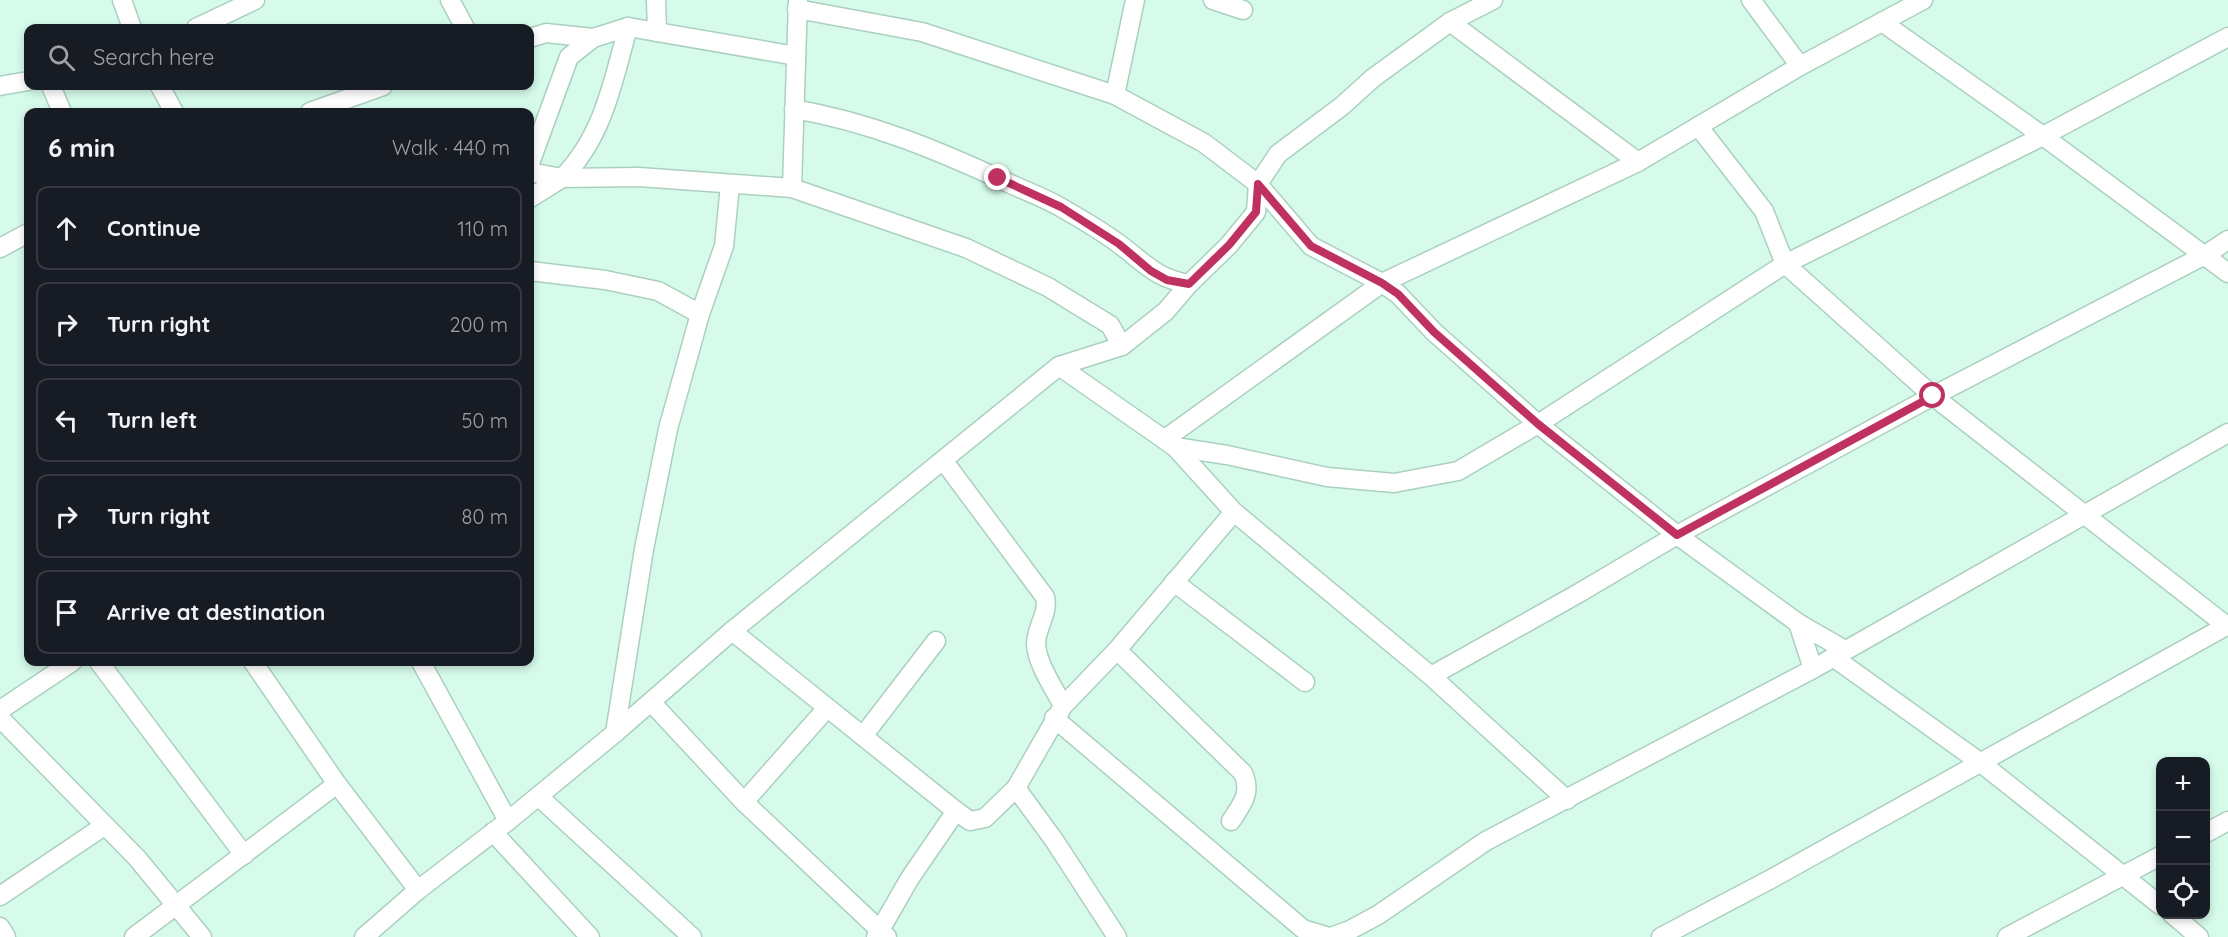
<!DOCTYPE html>
<html lang="en">
<head>
<meta charset="utf-8">
<style>
	body { margin:0; font-family:Quicksand,sans-serif; background:#242831; color:#f1f3f6 }
	.controls { position:absolute; right:18px; bottom:18px; display:grid; overflow:hidden; border-radius:12px; box-shadow:0 3px 9px #0003 }
	.controls button { width:54px; height:54px; display:grid; place-items:center; padding:0; border:0; border-bottom:2px solid #363941; background:#171b24; color:#f1f3f6; font:30px sans-serif }
	.stop { position:absolute; width:18px; height:18px; margin:-14px; border:4px solid #bf315e; border-radius:50%; background:#fff }
	.stop.end { background:#bf315e; border-color:#fff; box-shadow:0 2px 6px #0008 }
	.list { margin:0; padding:0; list-style:none }
	h2 { display:flex; justify-content:space-between; align-items:center; height:78px; margin:0; padding:0 24px; font-size:26px }
	h2 small { font-size:20px; font-weight:400; color:#9ea1a6 }
	.list li { display:grid; grid-template-columns:39px 1fr auto; gap:18px; align-items:center; box-sizing:border-box; height:84px; margin:0 12px 12px; padding:0 12px; border:2px solid #363941; border-radius:12px }
	.list b { display:block; font-size:22px; white-space:nowrap }
	.list em { font-size:20px; font-style:normal; color:#9ea1a6 }
	.icon { flex:none; width:33px; height:33px; fill:none; stroke:currentColor; stroke-width:2; stroke-linecap:round; stroke-linejoin:round }
	.map { position:relative; flex:none; width:2228px; height:937px; overflow:hidden }
	.search { position:absolute; background:#171b24; box-shadow:0 3px 9px #0003; left:24px; top:24px; width:510px; height:66px; display:flex; align-items:center; gap:15px; box-sizing:border-box; padding:0 21px; border-radius:12px; color:#9ea1a6; font-size:22px }
	.panel { position:absolute; background:#171b24; box-shadow:0 3px 9px #0003; left:24px; top:108px; width:510px; height:558px; border-radius:12px }
	.map>svg:first-child { display:block }
</style>
</head>
<body>
<div class="map">
<svg width="2228" height="937" viewBox="0 0 2228 937">
	<rect width="100%" height="100%" fill="#d6fbea"/>
	<g fill="none" stroke-linecap="round" stroke-linejoin="round">
		<g stroke="#abd0bf" stroke-width="21">
			<g id="street">
				<path d="M122,0L132,28"/>
				<path d="M450,0L465,28"/>
				<path d="M656,0L657,32"/>
				<path d="M1213,0L1243,10"/>
				<path d="M1751,0L1800,66L1882,22L2043,136L2228,273"/>
				<path d="M797,9L922,32L1115,95L1204,143L1258,184L1311,246L1382,283L1398,294L1434,332L1538,424L1677,535L1798,623L1845,650"/>
				<path d="M1450,22L1638,162"/>
				<path d="M1882,22L1923,0"/>
				<path d="M196,28L255,0"/>
				<path d="M530,38L546,33L593,38"/>
				<path d="M0,86L28,81"/>
				<path d="M51,86L62,112"/>
				<path d="M160,86L174,112"/>
				<path d="M1115,95L1135,0"/>
				<path d="M794,109C869,122 935,149 1004,181C1023,190 1043,197 1062,208C1081,219 1102,231 1119,244C1145,263 1155,278 1189,284"/>
				<path d="M310,112L383,86"/>
				<path d="M1698,126L1764,211L1785,264L1933,396L2228,627"/>
				<path d="M530,163L569,57L593,38L628,27L796,56"/>
				<path d="M530,172L562,178C603,137 613,82 628,27"/>
				<path d="M792,188L798,0"/>
				<path d="M530,198L562,178L639,177L792,188L966,248L1048,287L1110,325L1122,346"/>
				<path d="M0,248L28,233"/>
				<path d="M530,271L605,280L658,291L700,314"/>
				<path d="M1059,366L1175,447L1227,455L1327,477L1394,483L1458,471L1538,424L1785,264L2043,136L2228,37"/>
				<path d="M1165,439L1382,283L1638,162L1800,66"/>
				<path d="M1175,447L1234,512L1431,676L1567,800"/>
				<path d="M943,460L1045,597C1049,614 1036,627 1036,644C1037,664 1054,688 1063,706"/>
				<path d="M1174,582L1305,682"/>
				<path d="M1798,623L1813,669"/>
				<path d="M732,631L956,811L970,821L985,818L1016,788L1063,706L1117,650L1234,512"/>
				<path d="M1117,650L1243,773C1252,793 1242,804 1231,821"/>
				<path d="M1833,657L1981,763L2160,905"/>
				<path d="M99,662L244,855"/>
				<path d="M253,662L337,784L418,890"/>
				<path d="M421,662L508,821"/>
				<path d="M1431,676L1579,593L1677,535L1933,396L2205,255L2228,240"/>
				<path d="M651,702L744,802L887,937"/>
				<path d="M0,710L72,662"/>
				<path d="M0,718L137,858L202,937"/>
				<path d="M1054,718L1303,929L1329,937"/>
				<path d="M615,733L644,549L668,429L700,314L724,246L730,185"/>
				<path d="M863,736L936,641"/>
				<path d="M1016,788L1054,840L1117,937"/>
				<path d="M538,796L692,937"/>
				<path d="M744,802L827,708"/>
				<path d="M493,832L590,937"/>
				<path d="M2206,833L2228,821"/>
				<path d="M0,896L104,826"/>
				<path d="M2172,914L2199,937"/>
				<path d="M0,927L6,937"/>
				<path d="M134,937L337,784"/>
				<path d="M364,937L418,890L508,821L615,733L732,631L1059,366L1122,346L1166,311L1189,284L1229,245L1256,212L1258,184L1278,154L1342,106L1373,78L1450,22L1493,0"/>
				<path d="M876,937L910,878L956,811"/>
				<path d="M1331,937L1350,930L1378,915L1486,841L1813,669L2228,433"/>
				<path d="M1661,937L1771,879L2228,625"/>
				<path d="M2007,937L2160,856"/>
			</g>
		</g>
		<use href="#street" stroke="#fff" stroke-width="18"/>
	</g>
	<g fill="none" stroke-linecap="round" stroke-linejoin="round">
		<path stroke="#bf315e" stroke-width="8" d="M998,178L1061,207L1119,244L1151,271L1167,280L1189,284L1229,245L1256,212L1258,184L1311,246L1382,283L1398,294L1434,332L1538,424L1677,535L1933,396"/>
	</g>
</svg>
<div class="controls">
<button>+</button>
<button>−</button>
<button><svg class="icon" aria-label="locate" viewBox="0 0 24 24"><circle cx="12" cy="12" r="6"/><path d="M12 2v4M12 18v4M2 12h4M18 12h4"/></svg></button>
</div>
<div class="stop" style="left:1933px;top:396px"></div>
<div class="stop end" style="left:998px;top:178px"></div>
<div class="search"><svg class="icon" aria-label="search" viewBox="0 0 24 24"><circle cx="10" cy="10" r="6"/><path d="M15 15l6 6"/></svg>Search here</div>
<section class="panel">
<h2>6 min<small>Walk · 440 m</small></h2>
<ul class="list">
<li><svg class="icon" aria-label="ahead" viewBox="0 0 24 24"><path d="M12 20V5M6 11l6-6 6 6"/></svg><div><b>Continue</b></div><em>110 m</em></li>
<li><svg class="icon" aria-label="right" viewBox="0 0 24 24"><path d="M7 20v-9h11M14 6l5 5-5 5"/></svg><div><b>Turn right</b></div><em>200 m</em></li>
<li><svg class="icon" aria-label="left" viewBox="0 0 24 24"><path d="M17 20v-9H6M10 6l-5 5 5 5"/></svg><div><b>Turn left</b></div><em>50 m</em></li>
<li><svg class="icon" aria-label="right" viewBox="0 0 24 24"><path d="M7 20v-9h11M14 6l5 5-5 5"/></svg><div><b>Turn right</b></div><em>80 m</em></li>
<li><svg class="icon" aria-label="arrive" viewBox="0 0 24 24"><path d="M6 21V4h12l-3 4 3 4H6"/></svg><div><b>Arrive at destination</b></div></li>
</ul>
</section>
</div>
</body>
</html>
